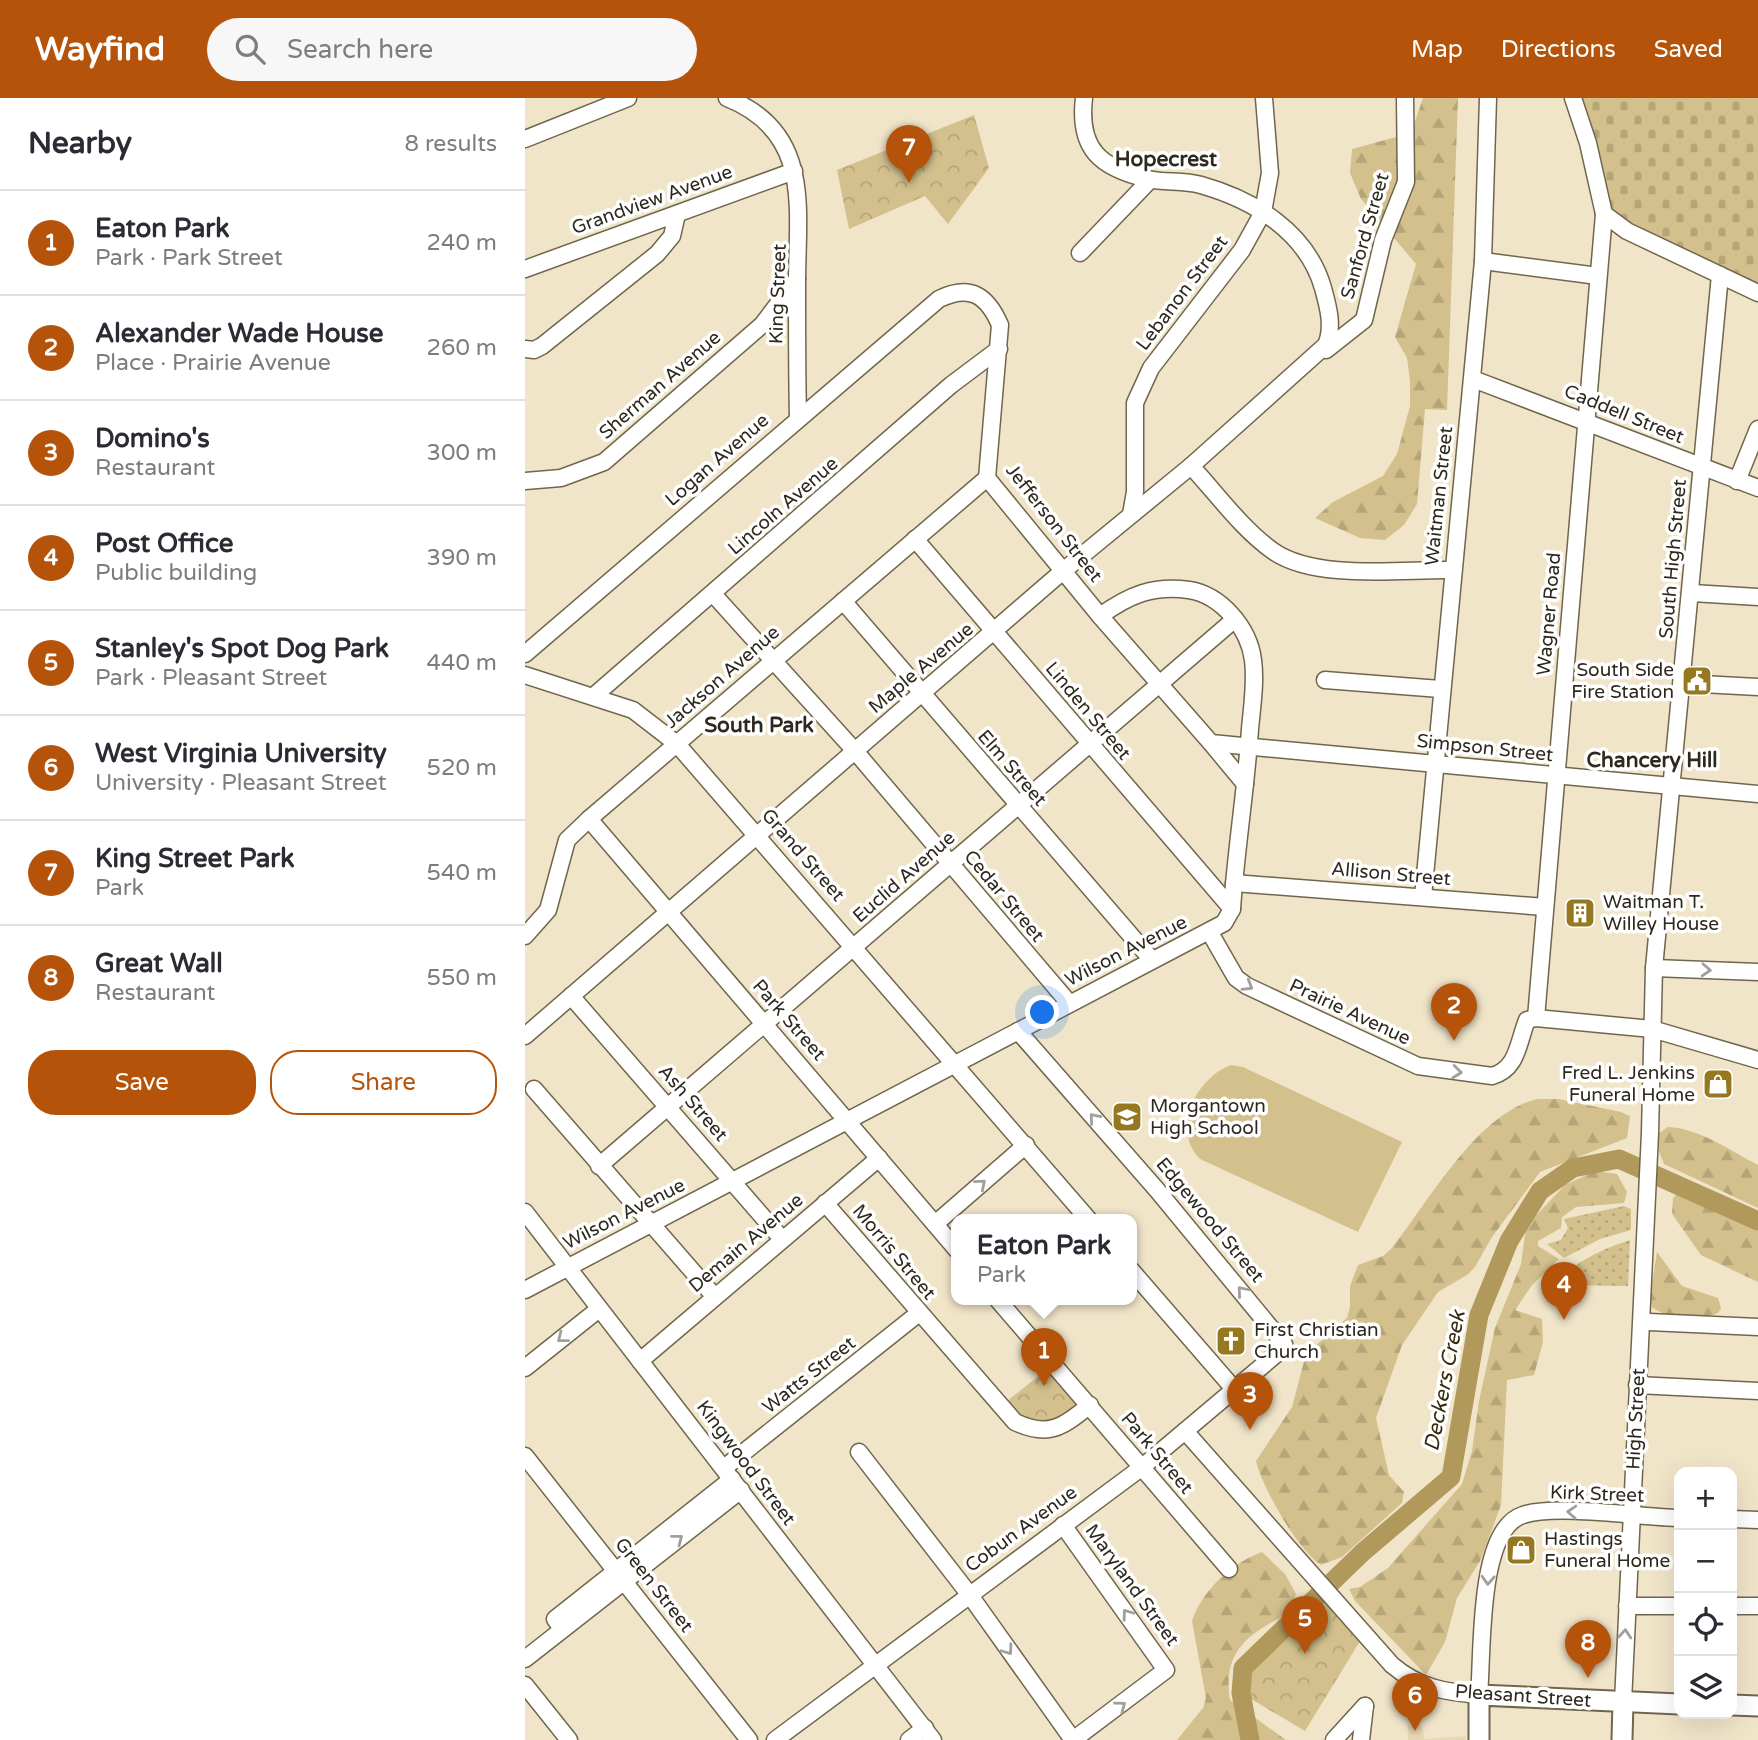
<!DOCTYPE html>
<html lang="en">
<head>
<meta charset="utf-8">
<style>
	body { margin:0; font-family:"Varela Round",sans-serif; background:#f7f7f7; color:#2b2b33 }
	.controls { position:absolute; right:21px; bottom:21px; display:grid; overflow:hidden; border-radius:14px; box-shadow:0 7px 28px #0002 }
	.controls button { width:63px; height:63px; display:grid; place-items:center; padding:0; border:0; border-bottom:2px solid #e1e1e2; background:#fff; color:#2b2b33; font:35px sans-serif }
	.you { position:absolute; left:518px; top:915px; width:24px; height:24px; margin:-18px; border:5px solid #fff; border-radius:50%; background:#1a73e8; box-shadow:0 0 0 10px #1a73e833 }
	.badge { display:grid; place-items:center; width:46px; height:46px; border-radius:50%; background:#b45309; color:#fff; font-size:23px; font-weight:700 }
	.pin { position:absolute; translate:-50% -58px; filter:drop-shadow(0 2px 4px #0008) }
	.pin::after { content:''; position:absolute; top:37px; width:24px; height:21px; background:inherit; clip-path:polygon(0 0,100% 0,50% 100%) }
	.popup { position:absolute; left:426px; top:1116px; width:186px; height:91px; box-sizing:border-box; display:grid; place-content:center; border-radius:14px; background:#fff; filter:drop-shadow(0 2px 5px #0005); font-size:23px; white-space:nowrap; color:#7c7c81 }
	.popup b { font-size:26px; color:#2b2b33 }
	.popup::after { content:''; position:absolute; left:50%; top:100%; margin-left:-14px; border:14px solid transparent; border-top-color:#fff }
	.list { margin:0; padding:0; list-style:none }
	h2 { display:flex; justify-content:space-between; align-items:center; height:91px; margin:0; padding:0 28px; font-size:30px }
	h2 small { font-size:23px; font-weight:400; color:#7c7c81 }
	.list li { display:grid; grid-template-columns:46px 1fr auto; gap:21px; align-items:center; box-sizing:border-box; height:105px; padding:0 28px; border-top:2px solid #e1e1e2 }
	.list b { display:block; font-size:26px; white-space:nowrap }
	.list p { margin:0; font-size:23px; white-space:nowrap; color:#7c7c81 }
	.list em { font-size:23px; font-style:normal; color:#7c7c81 }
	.actions { display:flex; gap:14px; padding:21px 28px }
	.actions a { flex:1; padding:16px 0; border:2px solid #b45309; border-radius:28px; text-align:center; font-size:24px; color:#b45309 }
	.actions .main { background:#b45309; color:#fff }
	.icon { flex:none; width:38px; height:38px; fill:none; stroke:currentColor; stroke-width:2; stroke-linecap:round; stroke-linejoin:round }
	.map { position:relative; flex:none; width:1233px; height:1642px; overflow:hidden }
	header { display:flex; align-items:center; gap:42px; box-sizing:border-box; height:98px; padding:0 35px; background:#b45309; color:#fff }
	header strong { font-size:33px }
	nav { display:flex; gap:38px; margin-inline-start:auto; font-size:24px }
	.search { width:490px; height:63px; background:#f7f7f7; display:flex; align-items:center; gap:18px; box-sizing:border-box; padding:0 24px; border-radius:38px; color:#7c7c81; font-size:26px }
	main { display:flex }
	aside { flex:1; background:#fff }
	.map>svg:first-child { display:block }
</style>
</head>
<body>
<header>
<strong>Wayfind</strong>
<div class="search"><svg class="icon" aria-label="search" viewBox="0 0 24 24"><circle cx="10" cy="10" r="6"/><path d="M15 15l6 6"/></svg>Search here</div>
<nav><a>Map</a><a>Directions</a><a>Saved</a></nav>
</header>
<main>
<aside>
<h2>Nearby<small>8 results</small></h2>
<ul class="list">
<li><span class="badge">1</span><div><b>Eaton Park</b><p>Park · Park Street</p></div><em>240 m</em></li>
<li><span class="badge">2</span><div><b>Alexander Wade House</b><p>Place · Prairie Avenue</p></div><em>260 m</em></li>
<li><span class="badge">3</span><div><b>Domino's</b><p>Restaurant</p></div><em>300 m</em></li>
<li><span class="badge">4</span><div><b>Post Office</b><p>Public building</p></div><em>390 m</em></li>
<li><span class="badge">5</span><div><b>Stanley's Spot Dog Park</b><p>Park · Pleasant Street</p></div><em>440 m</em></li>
<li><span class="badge">6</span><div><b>West Virginia University</b><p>University · Pleasant Street</p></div><em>520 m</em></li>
<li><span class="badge">7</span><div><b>King Street Park</b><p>Park</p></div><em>540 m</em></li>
<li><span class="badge">8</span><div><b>Great Wall</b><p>Restaurant</p></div><em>550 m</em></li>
</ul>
<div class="actions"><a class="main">Save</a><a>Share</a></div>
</aside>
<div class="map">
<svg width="1233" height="1642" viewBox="0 0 1233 1642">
	<defs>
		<pattern id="grass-dots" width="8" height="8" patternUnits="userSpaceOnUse" patternTransform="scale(1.75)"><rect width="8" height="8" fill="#d3c08d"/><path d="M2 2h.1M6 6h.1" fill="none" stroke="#b5a579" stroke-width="1.8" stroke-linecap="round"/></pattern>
		<pattern id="forest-firs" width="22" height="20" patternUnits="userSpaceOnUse" patternTransform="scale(1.75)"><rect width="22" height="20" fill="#d3c08d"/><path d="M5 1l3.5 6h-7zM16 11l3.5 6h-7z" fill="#b5a579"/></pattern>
		<pattern id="cemetery-stones" width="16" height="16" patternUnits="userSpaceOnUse" patternTransform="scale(1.75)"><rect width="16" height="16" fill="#d3c08d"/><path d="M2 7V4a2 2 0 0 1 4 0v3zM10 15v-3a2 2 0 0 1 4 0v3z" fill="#b5a579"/></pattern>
		<pattern id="park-crowns" width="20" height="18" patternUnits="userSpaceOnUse" patternTransform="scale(1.75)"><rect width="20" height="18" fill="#d3c08d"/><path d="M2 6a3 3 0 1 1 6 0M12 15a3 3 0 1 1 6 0" fill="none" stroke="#b5a579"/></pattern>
	</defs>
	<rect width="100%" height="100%" fill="#f1e5c9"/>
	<path fill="#e7d9b5" d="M883,1627L897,1628L899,1641L941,1638V1642H883Z"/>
	<g fill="url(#grass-dots)">
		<path d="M1099,1108L1106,1111V1132L1075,1141L1039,1160L1022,1146L1036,1142L1043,1130L1039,1121Z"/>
		<path d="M1105,1142L1103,1188L1028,1187C1050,1164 1074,1152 1105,1142Z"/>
	</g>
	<g fill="url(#forest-firs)">
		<path d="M898,0H933L922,312L900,311L892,406L879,427L860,442L835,440L790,420L808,404L858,378L872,356L885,308V283L882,260L870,239L891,166L836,101L825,75L827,51L886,35Z"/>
		<path d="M1012,1001H1033L1096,1014L1105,1018L1102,1040L1015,1074L967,1139L950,1169L942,1177L913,1194L877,1247L851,1320L864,1377L879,1394L877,1405L817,1459L796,1467C772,1451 738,1391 731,1363L767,1309L781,1256L822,1220L825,1209V1188L833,1167L858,1158L866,1151C904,1104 951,1016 1012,1001Z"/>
		<path d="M1143,1029C1174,1030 1206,1053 1233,1067V1110L1139,1066L1131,1046L1134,1035Z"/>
		<path d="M1070,1073L1092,1076L1102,1094L1099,1105L1051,1109L1037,1119L1036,1130L1013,1143V1148L1034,1161L1007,1187L990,1212L1017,1221L1018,1244L1009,1277L982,1282L976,1407L955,1463L932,1500L920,1544L901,1577L830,1503L824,1491L835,1489L863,1470L937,1386L947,1353L954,1303L970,1230L996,1166L1001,1128L1040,1087Z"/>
		<path d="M1152,1096L1233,1133V1184L1176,1157L1147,1116L1148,1100Z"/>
		<path d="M1132,1154L1157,1188L1193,1200L1196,1210L1193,1215C1176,1222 1142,1222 1127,1209L1125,1199Z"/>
		<path d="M737,1454L760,1476L771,1496L763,1516C724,1535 697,1553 705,1602L761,1642H652L678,1610L681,1600L667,1523C677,1493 706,1465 737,1454Z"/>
	</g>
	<path fill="url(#cemetery-stones)" d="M1056,0H1233V186L1090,118L1084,108Z"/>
	<g fill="url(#park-crowns)">
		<path d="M449,17L464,70L423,126L400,98L324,131L312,72Z"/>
		<path d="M522,1271L553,1307L526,1326L503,1323L481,1304Z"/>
		<path d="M796,1499L835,1543L780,1633L716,1595L718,1570Z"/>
	</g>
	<path fill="#d3c08d" d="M706,967L718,969L877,1044L833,1134L675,1061C645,1031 671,980 706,967Z"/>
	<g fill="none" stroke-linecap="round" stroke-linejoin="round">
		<path stroke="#b0995b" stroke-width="19" d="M725,1642L716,1595L718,1570L838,1454L926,1379L954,1217L984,1143L1015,1093L1048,1070L1094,1061L1233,1123"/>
		<g stroke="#70664c" stroke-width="19">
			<g id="minor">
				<path d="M202,0C288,34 272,111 272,185C272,230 272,275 273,320"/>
				<path d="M1048,0L1063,45L1079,116L1102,133L1233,195"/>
				<path d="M0,41L103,0"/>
				<path d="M555,155L625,82"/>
				<path d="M958,163L1073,178"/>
				<path d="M0,171L269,73"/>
				<path d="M0,251L9,252L17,248L132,156L147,138L152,116"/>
				<path d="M801,252L839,222L858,142L881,84L880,0"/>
				<path d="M948,281L1233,390"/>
				<path d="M666,368C692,396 717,431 748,453C791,483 877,471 927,472"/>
				<path d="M0,383L36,380L79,364L237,227L272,181"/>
				<path d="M1212,383L1233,331"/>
				<path d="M606,416L610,394V305L626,270L717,152L738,114L745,75L739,0"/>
				<path d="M390,441L707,811"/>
				<path d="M1167,495L1233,499"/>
				<path d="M189,497L330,653L544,905"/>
				<path d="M318,503L627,862"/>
				<path d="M0,556L414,201C445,186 462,197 475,227L462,380L575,518L686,645L1233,696"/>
				<path d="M0,577L108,612L152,646L564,1122"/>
				<path d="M800,582L915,591"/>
				<path d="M1158,585L1233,589"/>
				<path d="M70,597L426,287L474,251"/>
				<path d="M686,645L720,686"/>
				<path d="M64,721L432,1152"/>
				<path d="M709,785L1020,809"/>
				<path d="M898,799L958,163L963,0"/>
				<path d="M684,833L711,880L722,888L893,968L967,978C993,971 993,944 1002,922L1011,920L1127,931L1233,962"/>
				<path d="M0,838L23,812L42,742L64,721L462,380"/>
				<path d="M1129,870L1233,874"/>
				<path d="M46,898L257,1141"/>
				<path d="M1011,920L1079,116"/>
				<path d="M0,938L538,473L666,368L801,247C809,229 803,208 798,190C782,134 729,102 676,87C658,82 640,85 623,81C575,70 553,51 559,0"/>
				<path d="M9,991L190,1199"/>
				<path d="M74,1068L710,521"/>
				<path d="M300,1105L490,1324C524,1340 537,1329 565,1307"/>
				<path d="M0,1114L408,1642"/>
				<path d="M410,1126L501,1047"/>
				<path d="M606,1172L709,1291"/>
				<path d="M0,1192L699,825L707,811C711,751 721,691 725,631C727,609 731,584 728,562C724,530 696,497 664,492C628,487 604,497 575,518"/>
				<path d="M473,1202L704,1471"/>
				<path d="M1124,1224L1233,1229"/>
				<path d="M115,1263L354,1060"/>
				<path d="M0,1270L74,1211"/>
				<path d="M1112,1287L1233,1293"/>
				<path d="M660,1333L867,1567C894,1590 920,1594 954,1597C958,1555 952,1431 998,1417C1031,1406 1115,1419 1154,1420"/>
				<path d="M334,1354L444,1496L548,1642"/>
				<path d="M0,1358L224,1642"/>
				<path d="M199,1370L394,1215"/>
				<path d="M1207,1421L1233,1422"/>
				<path d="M538,1427L641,1572L548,1642"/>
				<path d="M1102,1508H1154"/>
				<path d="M1207,1508H1233"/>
				<path d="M37,1531L30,1521L207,1381"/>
				<path d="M0,1561L216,1392"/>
				<path d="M0,1587L44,1642"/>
				<path d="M1098,1604L1125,1035L1129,870L1195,177"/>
				<path d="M250,1642L616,1370L755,1253L759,1246L632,1092L493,933"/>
				<path d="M384,1642L400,1630"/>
				<path d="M809,1642L840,1608"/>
				<path d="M836,1642L840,1608"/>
			</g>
		</g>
		<g stroke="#70664c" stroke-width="23">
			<g id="major">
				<path d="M1207,1607L1233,1608"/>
				<path d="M954,1642V1597L1154,1606"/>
				<path d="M1097,1642L1098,1604"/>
			</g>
		</g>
		<use href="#minor" stroke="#fff" stroke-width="16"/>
		<use href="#major" stroke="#fff" stroke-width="19"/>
	</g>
	<defs><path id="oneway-chevron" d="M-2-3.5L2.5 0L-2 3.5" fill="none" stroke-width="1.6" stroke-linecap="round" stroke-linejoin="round" transform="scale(1.75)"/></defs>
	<g stroke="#a19f9a">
		<use href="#oneway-chevron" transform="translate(1181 872) rotate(3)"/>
		<use href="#oneway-chevron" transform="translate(723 888) rotate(31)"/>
		<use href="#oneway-chevron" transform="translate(932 974) rotate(6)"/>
		<use href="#oneway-chevron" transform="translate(569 1020) rotate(-131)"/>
		<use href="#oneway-chevron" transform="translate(456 1086) rotate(-41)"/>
		<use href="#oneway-chevron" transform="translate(717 1193) rotate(-130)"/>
		<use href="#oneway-chevron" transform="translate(37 1240) rotate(142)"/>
		<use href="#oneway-chevron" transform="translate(1047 1414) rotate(-177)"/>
		<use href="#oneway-chevron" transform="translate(153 1441) rotate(-38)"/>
		<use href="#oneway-chevron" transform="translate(963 1482) rotate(93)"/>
		<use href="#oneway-chevron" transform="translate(602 1516) rotate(-126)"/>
		<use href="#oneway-chevron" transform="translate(1100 1536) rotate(-86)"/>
		<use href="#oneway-chevron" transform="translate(483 1552) rotate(54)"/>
		<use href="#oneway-chevron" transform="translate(596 1608) rotate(-37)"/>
	</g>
	<defs>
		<g id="civic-square" transform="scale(1.575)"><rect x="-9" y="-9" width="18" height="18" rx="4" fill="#95781f" stroke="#fff"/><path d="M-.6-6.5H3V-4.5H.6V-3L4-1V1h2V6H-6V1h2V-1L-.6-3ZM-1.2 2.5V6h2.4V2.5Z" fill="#fff"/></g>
		<g id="building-square" transform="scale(1.575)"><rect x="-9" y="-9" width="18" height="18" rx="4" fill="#95781f" stroke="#fff"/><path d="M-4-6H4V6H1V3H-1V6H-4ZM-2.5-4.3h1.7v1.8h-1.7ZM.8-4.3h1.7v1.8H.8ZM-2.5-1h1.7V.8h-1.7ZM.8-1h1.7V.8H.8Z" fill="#fff"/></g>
		<g id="shop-square" transform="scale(1.575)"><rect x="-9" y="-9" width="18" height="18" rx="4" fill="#95781f" stroke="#fff"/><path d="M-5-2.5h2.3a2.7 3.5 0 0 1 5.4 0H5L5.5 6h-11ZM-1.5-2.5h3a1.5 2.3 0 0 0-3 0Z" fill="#fff"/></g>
		<g id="school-square" transform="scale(1.575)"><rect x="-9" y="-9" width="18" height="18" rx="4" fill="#95781f" stroke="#fff"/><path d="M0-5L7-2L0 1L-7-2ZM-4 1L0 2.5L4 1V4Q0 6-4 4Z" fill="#fff"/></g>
		<g id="church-square" transform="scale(1.575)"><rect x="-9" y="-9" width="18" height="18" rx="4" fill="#95781f" stroke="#fff"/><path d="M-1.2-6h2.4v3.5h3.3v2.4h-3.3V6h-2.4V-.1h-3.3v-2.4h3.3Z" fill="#fff"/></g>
	</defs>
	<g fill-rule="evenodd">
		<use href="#civic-square" x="1172" y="583"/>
		<use href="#building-square" x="1055" y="815"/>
		<use href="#shop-square" x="1193" y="986"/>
		<use href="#school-square" x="602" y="1019"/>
		<use href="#church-square" x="706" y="1243"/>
		<use href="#shop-square" x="996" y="1452"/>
	</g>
	<g text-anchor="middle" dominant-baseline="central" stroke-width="7" stroke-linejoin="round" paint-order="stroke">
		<g font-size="19" fill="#2e291e" stroke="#fff">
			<text transform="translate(127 102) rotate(-20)">Grandview Avenue</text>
			<text transform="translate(840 138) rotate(-74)">Sanford Street</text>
			<text transform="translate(657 195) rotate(-53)">Lebanon Street</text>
			<text transform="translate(253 196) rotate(-88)">King Street</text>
			<text transform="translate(135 287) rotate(-41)">Sherman Avenue</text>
			<text transform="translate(1099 316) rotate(22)">Caddell Street</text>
			<text transform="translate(192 362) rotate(-41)">Logan Avenue</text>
			<text transform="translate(914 398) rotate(-84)">Waitman Street</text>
			<text transform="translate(258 408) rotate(-41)">Lincoln Avenue</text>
			<text transform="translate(529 425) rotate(52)">Jefferson Street</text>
			<text transform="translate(1148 461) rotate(-85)">South High Street</text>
			<text transform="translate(1024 516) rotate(-85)">Wagner Road</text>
			<text transform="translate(396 570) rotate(-40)">Maple Avenue</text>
			<text transform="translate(197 579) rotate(-41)">Jackson Avenue</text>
			<text transform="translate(563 613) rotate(50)">Linden Street</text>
			<text transform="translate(960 650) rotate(6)">Simpson Street</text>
			<text transform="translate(487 670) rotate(49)">Elm Street</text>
			<text transform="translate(278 757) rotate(49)">Grand Street</text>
			<text transform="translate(866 776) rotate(5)">Allison Street</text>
			<text transform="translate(379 779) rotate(-41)">Euclid Avenue</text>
			<text transform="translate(479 798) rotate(50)">Cedar Street</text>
			<text transform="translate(601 853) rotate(-27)">Wilson Avenue</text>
			<text transform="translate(825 914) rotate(25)">Prairie Avenue</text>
			<text transform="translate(264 922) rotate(49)">Park Street</text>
			<text transform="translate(168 1005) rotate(49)">Ash Street</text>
			<text transform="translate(99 1116) rotate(-27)">Wilson Avenue</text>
			<text transform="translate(685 1122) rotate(50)">Edgewood Street</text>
			<text transform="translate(221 1145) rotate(-40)">Demain Avenue</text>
			<text transform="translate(369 1154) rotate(50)">Morris Street</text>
			<text transform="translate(284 1277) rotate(-38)">Watts Street</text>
			<text transform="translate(1111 1321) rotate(-87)">High Street</text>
			<text transform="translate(632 1355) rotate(50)">Park Street</text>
			<text transform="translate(221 1365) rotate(53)">Kingwood Street</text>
			<text transform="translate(1072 1396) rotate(2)">Kirk Street</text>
			<text transform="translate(496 1431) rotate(-36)">Cobun Avenue</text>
			<text transform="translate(129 1487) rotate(52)">Green Street</text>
			<text transform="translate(607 1487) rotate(54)">Maryland Street</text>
			<text transform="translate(998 1598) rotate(4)">Pleasant Street</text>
		</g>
		<g font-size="19" fill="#2e291e" stroke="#fff" text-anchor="start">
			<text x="1149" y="572" text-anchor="end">South Side<tspan x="1149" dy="22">Fire Station</tspan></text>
			<text x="1078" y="804">Waitman T.<tspan x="1078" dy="22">Willey House</tspan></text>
			<text x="1170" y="975" text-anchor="end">Fred L. Jenkins<tspan x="1170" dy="22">Funeral Home</tspan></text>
			<text x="625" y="1008">Morgantown<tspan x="625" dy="22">High School</tspan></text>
			<text x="729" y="1232">First Christian<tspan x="729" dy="22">Church</tspan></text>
			<text x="1019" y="1441">Hastings<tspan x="1019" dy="22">Funeral Home</tspan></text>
		</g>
		<g font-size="21" font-weight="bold" fill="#2e291e" stroke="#fff">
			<text x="641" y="61">Hopecrest</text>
			<text x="234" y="627">South Park</text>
			<text x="1127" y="662">Chancery Hill</text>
		</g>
		<g font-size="21" font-style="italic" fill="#362b0e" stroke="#fff">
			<text transform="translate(920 1283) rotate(-79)">Deckers Creek</text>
		</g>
	</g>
</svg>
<div class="controls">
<button>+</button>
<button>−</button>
<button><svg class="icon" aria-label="locate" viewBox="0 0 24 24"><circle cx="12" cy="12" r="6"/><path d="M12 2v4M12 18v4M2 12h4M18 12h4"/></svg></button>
<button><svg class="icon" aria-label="layers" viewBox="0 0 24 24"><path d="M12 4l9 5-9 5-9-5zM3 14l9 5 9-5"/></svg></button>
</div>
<div class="you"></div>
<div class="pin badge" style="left:519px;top:1288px">1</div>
<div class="popup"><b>Eaton Park</b>Park</div>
<div class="pin badge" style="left:929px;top:943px">2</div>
<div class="pin badge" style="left:725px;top:1332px">3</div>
<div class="pin badge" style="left:1039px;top:1222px">4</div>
<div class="pin badge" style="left:780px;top:1556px">5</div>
<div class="pin badge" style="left:890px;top:1633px">6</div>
<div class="pin badge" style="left:384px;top:85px">7</div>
<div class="pin badge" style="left:1063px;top:1580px">8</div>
</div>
</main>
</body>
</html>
